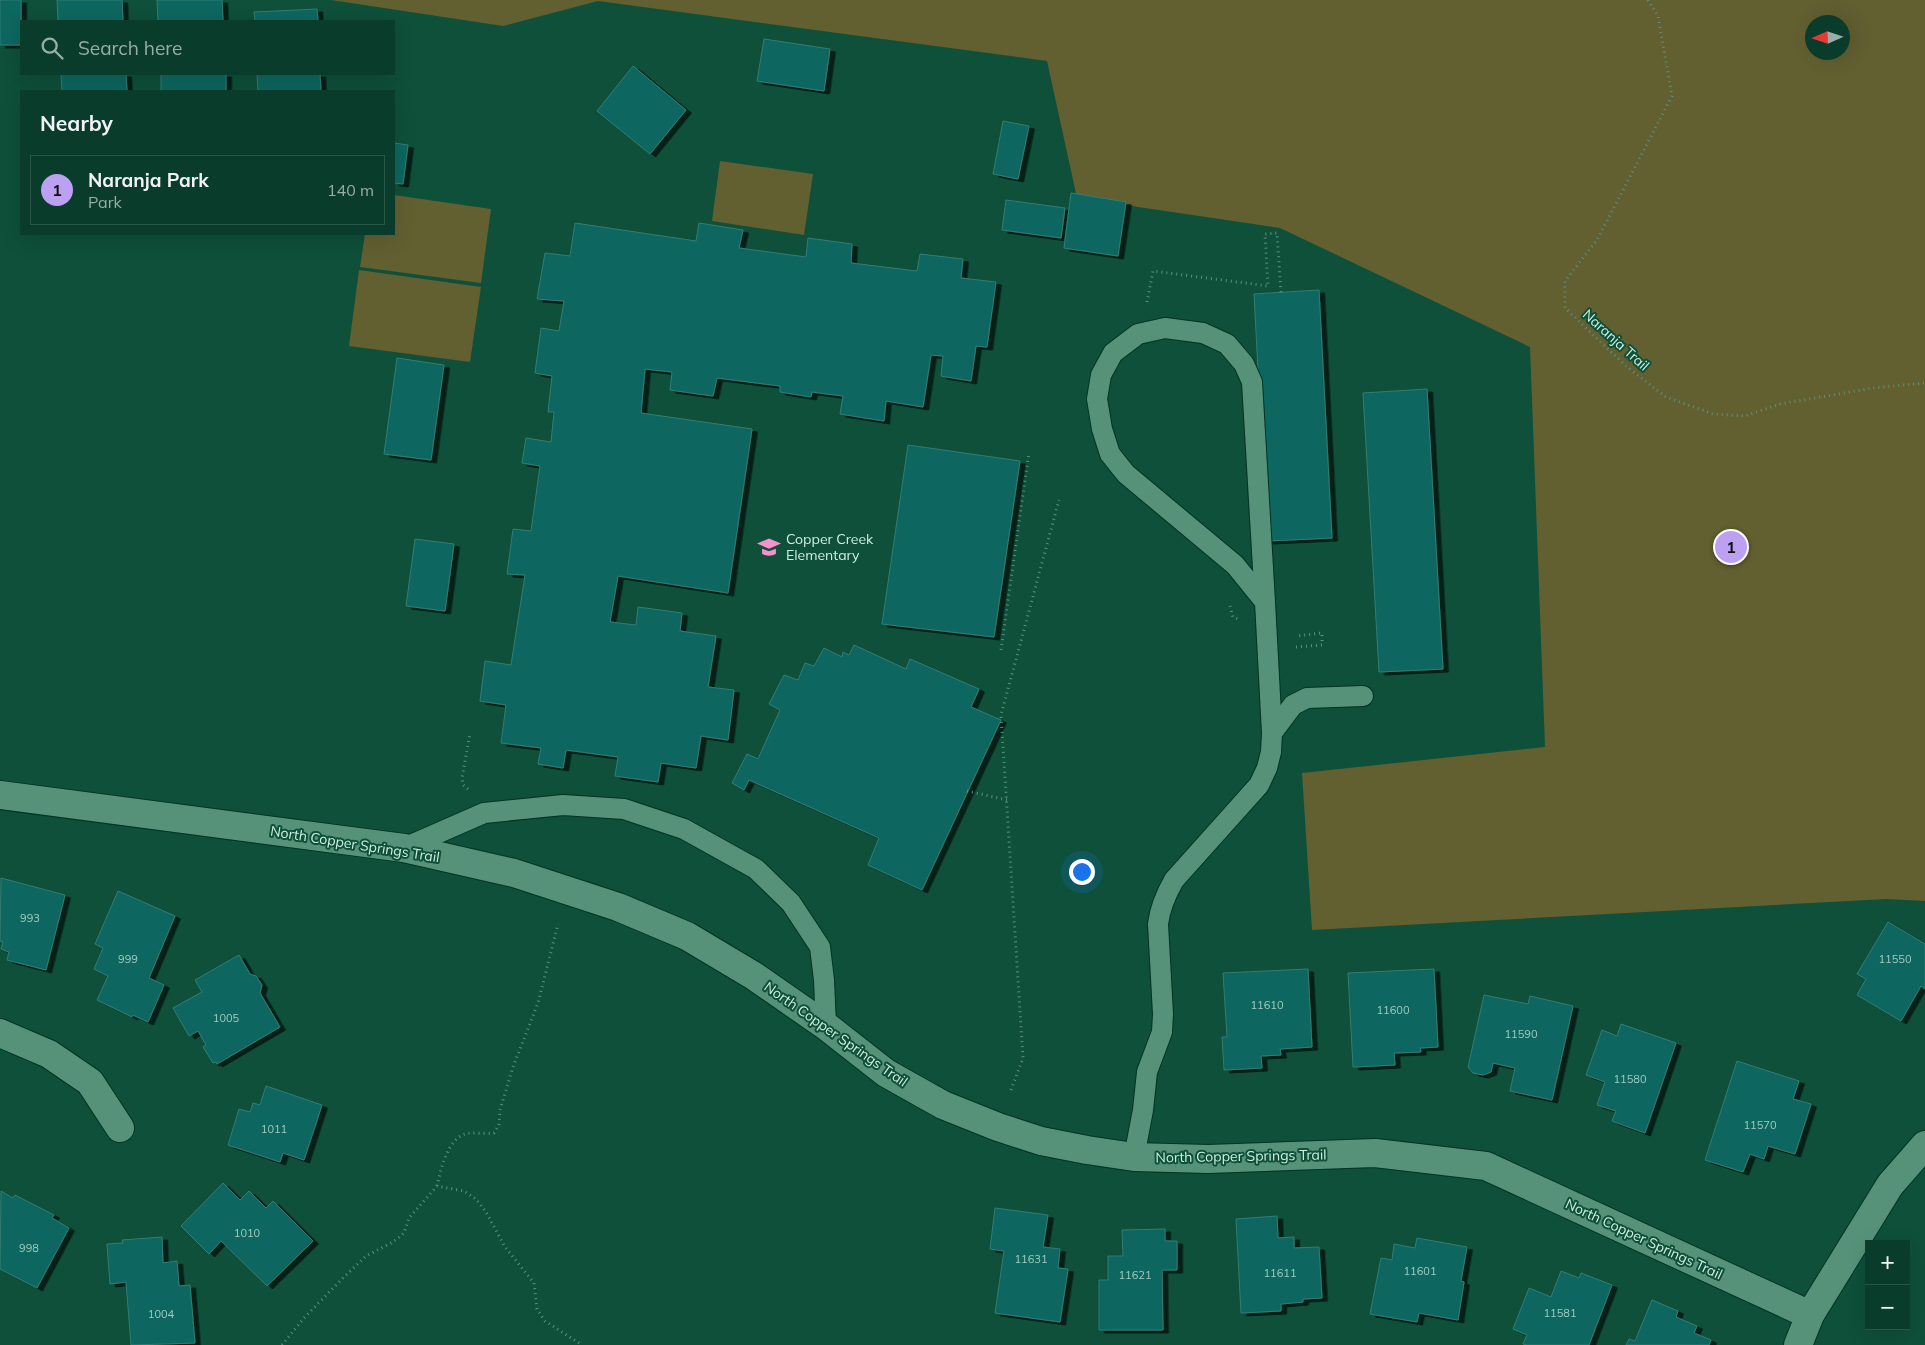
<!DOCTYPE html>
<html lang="en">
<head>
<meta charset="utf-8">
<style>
	body { margin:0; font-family:Mulish,sans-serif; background:#134334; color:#f1f3f6 }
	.controls { position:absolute; right:15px; bottom:15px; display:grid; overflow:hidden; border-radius:0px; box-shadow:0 5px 20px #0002 }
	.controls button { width:45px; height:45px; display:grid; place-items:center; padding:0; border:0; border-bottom:1px solid #2a5648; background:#0a3c2c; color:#f1f3f6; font:25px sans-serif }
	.compass { position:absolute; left:1805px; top:15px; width:45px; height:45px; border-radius:50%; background:#0a3c2c; box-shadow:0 5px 20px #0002; rotate:267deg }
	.you { position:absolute; left:1081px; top:871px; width:18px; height:18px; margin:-12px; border:4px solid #fff; border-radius:50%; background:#1a73e8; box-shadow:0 0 0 8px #1a73e833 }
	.badge { display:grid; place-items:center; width:32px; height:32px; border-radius:50%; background:#bca0f2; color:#111; font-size:16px; font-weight:700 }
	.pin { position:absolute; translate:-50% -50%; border:2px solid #fff; box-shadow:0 1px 5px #0006 }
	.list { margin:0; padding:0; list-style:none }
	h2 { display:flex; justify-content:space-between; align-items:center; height:65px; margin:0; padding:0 20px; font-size:21px }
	h2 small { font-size:16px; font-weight:400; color:#99ada9 }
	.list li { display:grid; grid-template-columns:32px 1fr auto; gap:15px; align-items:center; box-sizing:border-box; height:70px; margin:0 10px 10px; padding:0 10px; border:1px solid #2a5648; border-radius:0px }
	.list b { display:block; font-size:19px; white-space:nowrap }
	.list p { margin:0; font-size:16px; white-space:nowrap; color:#99ada9 }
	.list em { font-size:16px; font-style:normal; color:#99ada9 }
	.icon { flex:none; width:28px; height:28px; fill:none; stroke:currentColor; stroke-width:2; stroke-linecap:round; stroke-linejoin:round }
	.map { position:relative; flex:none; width:1925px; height:1345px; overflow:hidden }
	.search { position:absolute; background:#0a3c2c; box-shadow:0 5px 20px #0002; left:20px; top:20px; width:375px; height:55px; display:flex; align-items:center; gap:12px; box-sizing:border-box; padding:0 18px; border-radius:0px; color:#99ada9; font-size:19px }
	.panel { position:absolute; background:#0a3c2c; box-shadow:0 5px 20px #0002; left:20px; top:90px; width:375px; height:145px; border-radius:0px }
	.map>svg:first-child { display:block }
</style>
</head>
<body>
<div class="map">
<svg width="1925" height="1345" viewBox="0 0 1925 1345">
	<defs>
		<filter id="shadow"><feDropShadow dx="5.5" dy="3" stdDeviation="0" flood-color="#0009"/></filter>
	</defs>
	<rect width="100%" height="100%" fill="#0e503a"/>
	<g fill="#625f31" fill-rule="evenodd">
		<path d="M331,0H1925V901L1886,899L1312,930L1302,773L1545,747L1530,347L1280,228L1077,198L1047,61L598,1L503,26ZM1812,22H1842V52H1812Z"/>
		<path d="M720,161L813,174L804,235L712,221Z"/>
		<path d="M394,195L491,209L481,283L360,267L365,234H394Z"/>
		<path d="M359,270L481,287L470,362L349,346Z"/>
	</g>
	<g fill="#0c665e" stroke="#337d75" filter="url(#shadow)">
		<rect x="0" y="0" width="21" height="45"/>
		<path d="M57,0H122L123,21H58Z"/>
		<path d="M157,0H222L223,21H158Z"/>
		<path d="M317,9L318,21H255L254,12Z"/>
		<path d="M764,39L830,49L824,91L757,81Z"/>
		<path d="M633,66L686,110L650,154L597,111Z"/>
		<path d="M61,74H126L127,91H62Z"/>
		<rect x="161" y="74" width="65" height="17"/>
		<path d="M257,74H320L321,91H258Z"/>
		<path d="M1003,121L1029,126L1018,179L993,174Z"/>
		<path d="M394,143L408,145L403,184L394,183Z"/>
		<path d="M1071,193L1126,202L1118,256L1064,248Z"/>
		<path d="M1006,200L1065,208L1061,238L1002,230Z"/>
		<path d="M575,223L696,241L699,223L743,230L739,248L806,257L808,238L852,244L851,263L917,271L920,254L963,259L961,278L996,282L987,347L976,346L971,381L941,376L943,356L931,355L923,407L886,401L884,421L840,414L843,396L812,392L811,397L780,392V386L717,378L713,396L670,390L672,372L645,369L641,413L752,429L728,593L618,576L610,622L636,625L638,607L682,613L680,631L716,636L708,687L734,690L728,740L701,736L696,768L661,763L658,782L615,776L618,757L566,750L563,768L538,764L541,748L501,743L506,705L480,701L485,661L511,665L525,575L507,574L513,529L531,531L540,466L522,463L526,438L551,442L554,412H548L552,376L535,373L541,328L559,331L564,301L537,299L545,253L570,256Z"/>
		<path d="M1319,290L1332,538L1267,541L1254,294Z"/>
		<path d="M397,358L444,365L431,460L384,454Z"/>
		<path d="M1427,389L1443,669L1379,672L1363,393Z"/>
		<path d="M908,445L1020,461L994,637L882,624Z"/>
		<path d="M415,539L454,544L445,611L406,606Z"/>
		<path d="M854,645L906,669L910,659L979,689L971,707L1001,720L922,890L868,865L879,838L749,780L744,790L732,783L747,754L758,759L780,710L769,704L784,675L798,680L805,663L814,666L824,648L842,657L843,652L849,655Z"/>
		<path d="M1,878L65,895L46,970L7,960L9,952L1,949L3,942L0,941Z"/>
		<path d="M118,891L175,916L149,978L164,985L148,1022L133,1015L132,1017L97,1000L108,976L94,969L103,948L95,944Z"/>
		<path d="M1888,922L1925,944V989L1921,986L1901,1021L1857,995L1866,979L1857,974Z"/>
		<path d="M239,955L250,974L256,976L262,985L260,993L280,1027L217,1064L216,1062L213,1063L203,1047L206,1045L198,1031L189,1036L173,1008L202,992L195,980Z"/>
		<path d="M1308,969L1312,1047L1280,1049L1281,1055L1261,1056L1262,1068L1224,1070L1222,1037H1227L1223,973Z"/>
		<path d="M1434,969L1438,1047L1420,1048L1421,1052L1394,1053L1395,1065L1353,1067L1348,973Z"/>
		<path d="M1484,995L1528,1004L1530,996L1573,1006L1552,1100L1510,1091L1515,1068L1493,1063L1491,1072L1483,1075L1473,1073L1468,1067Z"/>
		<path d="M1621,1024L1676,1043L1645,1133L1612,1121L1616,1111L1597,1105L1605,1082L1586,1075L1602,1030L1617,1036Z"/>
		<path d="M1737,1061L1799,1081L1793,1099L1811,1104L1795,1154L1768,1146L1764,1159L1750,1154L1743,1172L1705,1160Z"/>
		<path d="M266,1086L322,1105L304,1160L283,1153L280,1162L228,1145L239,1109L250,1112L253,1103L260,1105Z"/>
		<path d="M223,1183L240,1200L249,1191L266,1208L273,1201L313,1241L267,1286L221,1241L209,1254L181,1226Z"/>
		<path d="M1,1191L13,1198L15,1195L54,1215L52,1218L69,1228L37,1288L0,1269Z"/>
		<path d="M995,1208L1048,1215L1043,1247L1060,1249L1058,1268L1068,1269L1060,1322L995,1313L1004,1251L990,1249Z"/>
		<path d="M1277,1216L1278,1238L1294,1237V1248L1319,1247L1322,1298L1303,1299V1302L1281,1304V1311L1241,1313L1236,1219Z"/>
		<path d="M1165,1229V1241H1177V1270H1162L1163,1330H1099V1280H1108V1256H1123L1122,1230Z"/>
		<path d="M162,1237L163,1263L177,1261L179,1286L190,1285L195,1343L131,1345L126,1282L110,1284L107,1244L123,1243L122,1240Z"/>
		<path d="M1417,1238L1467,1247L1461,1281L1464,1282L1458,1320L1419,1313L1417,1322L1370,1314L1381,1258L1392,1260L1394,1244L1415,1248Z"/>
		<path d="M1561,1271L1579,1278L1581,1273L1612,1285L1589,1345H1527L1523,1344L1527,1335L1513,1329L1529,1288L1551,1297Z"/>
		<path d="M1652,1300L1678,1311L1676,1317L1697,1326L1694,1333L1711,1340L1709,1345H1626L1629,1339L1635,1341Z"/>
	</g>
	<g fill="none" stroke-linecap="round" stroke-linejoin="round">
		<g stroke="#003323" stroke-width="22">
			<g id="service">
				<path d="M1265,602L1235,565L1126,474L1110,454L1102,429L1097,399L1101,375L1113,353L1138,334L1165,328L1203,333L1227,344L1244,364L1252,382L1265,602L1272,733"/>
				<path d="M404,848L484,813L563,805L624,809L684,829L756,869L791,903L820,947L824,980L826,1026"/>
				<path d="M1134,1157L1143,1110L1147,1072L1162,1032L1163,1014L1158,924C1160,908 1166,894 1174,880L1259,785L1267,768L1271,752L1272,733L1293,705L1307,698L1363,696"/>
			</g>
		</g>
		<g stroke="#003323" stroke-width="30">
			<g id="minor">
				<path d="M0,1033L49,1054L90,1082L120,1128"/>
				<path d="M1798,1345L1810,1315L1890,1185L1925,1145"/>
			</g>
		</g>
		<g stroke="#003323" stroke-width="30">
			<path id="tertiary" d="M0,795L404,848L514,873L618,907L687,936L754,976L826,1026L886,1073L943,1105L998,1127L1041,1141L1087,1150L1134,1157L1208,1159L1375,1153L1486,1166L1810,1315"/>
		</g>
		<g stroke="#5c907d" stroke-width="3" stroke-dasharray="1 4" stroke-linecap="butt">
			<path d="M1648,0L1658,16L1672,96L1597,240L1565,281V308L1627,367L1666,397L1713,414L1745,416L1780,404L1873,388L1925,383"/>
			<path d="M1147,302L1153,271L1268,286L1265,234L1277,233L1281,293"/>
			<path d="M1230,606L1233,617L1238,619"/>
			<path d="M1296,647L1322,645V633L1297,636"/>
			<path d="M1001,650L1029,452"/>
			<path d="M468,789L463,785L462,778L470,733"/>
			<path d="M967,791L1007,800"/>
			<path d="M1011,1090L1023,1058L1001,715L1059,500"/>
			<path d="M437,1186C441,1169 447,1140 465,1134C470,1132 486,1134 494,1133L499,1125L500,1110L513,1067L538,1003L558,924"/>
			<path d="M282,1345L304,1318L343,1278L366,1256L393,1242L404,1233L409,1218L437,1186L464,1191L476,1199L486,1212L505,1247L534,1283L537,1309L545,1321L582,1345"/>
		</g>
		<use href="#service" stroke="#569279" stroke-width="20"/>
		<use href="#minor" stroke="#569279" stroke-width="28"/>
		<use href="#tertiary" stroke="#569279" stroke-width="28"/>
	</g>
	<defs>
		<g id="school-bare" transform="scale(1.725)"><path d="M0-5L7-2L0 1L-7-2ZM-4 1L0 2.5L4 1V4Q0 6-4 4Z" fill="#f890cc" stroke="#0e503a" stroke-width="2.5" paint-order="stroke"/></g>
	</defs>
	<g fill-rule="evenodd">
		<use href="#school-bare" x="769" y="547"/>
	</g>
	<g text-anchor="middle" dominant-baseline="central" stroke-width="4" stroke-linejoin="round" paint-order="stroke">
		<g font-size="11" fill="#a0cdc0">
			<text x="30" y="918">993</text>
			<text x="128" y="959">999</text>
			<text x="1895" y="959">11550</text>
			<text x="1267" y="1005">11610</text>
			<text x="1393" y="1010">11600</text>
			<text x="226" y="1018">1005</text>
			<text x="1521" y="1034">11590</text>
			<text x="1630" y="1079">11580</text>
			<text x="1760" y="1125">11570</text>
			<text x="274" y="1129">1011</text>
			<text x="247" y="1233">1010</text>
			<text x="29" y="1248">998</text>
			<text x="1031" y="1259">11631</text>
			<text x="1420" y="1271">11601</text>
			<text x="1280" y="1273">11611</text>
			<text x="1135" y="1275">11621</text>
			<text x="1560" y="1313">11581</text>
			<text x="161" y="1314">1004</text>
		</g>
		<g font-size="14" fill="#d1efe1" stroke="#0e503a">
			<text transform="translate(1616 340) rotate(42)">Naranja Trail</text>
			<text transform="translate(355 844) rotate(9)">North Copper Springs Trail</text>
			<text transform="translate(836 1034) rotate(35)">North Copper Springs Trail</text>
			<text transform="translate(1241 1156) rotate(-1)">North Copper Springs Trail</text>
			<text transform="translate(1644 1239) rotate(25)">North Copper Springs Trail</text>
		</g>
		<g font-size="14" fill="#d1efe1" stroke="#0e503a" text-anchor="start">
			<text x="786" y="539">Copper Creek<tspan x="786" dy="16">Elementary</tspan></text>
		</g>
	</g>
</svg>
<div class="controls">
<button>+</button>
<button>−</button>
</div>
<svg class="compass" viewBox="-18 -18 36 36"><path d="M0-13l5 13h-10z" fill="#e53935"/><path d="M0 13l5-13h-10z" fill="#99ada9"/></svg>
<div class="you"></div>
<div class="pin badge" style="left:1731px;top:547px">1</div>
<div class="search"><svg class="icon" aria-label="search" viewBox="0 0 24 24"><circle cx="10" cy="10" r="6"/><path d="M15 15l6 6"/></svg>Search here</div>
<section class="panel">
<h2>Nearby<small></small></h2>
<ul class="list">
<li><span class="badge">1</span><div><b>Naranja Park</b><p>Park</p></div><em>140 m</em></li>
</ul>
</section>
</div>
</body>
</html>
